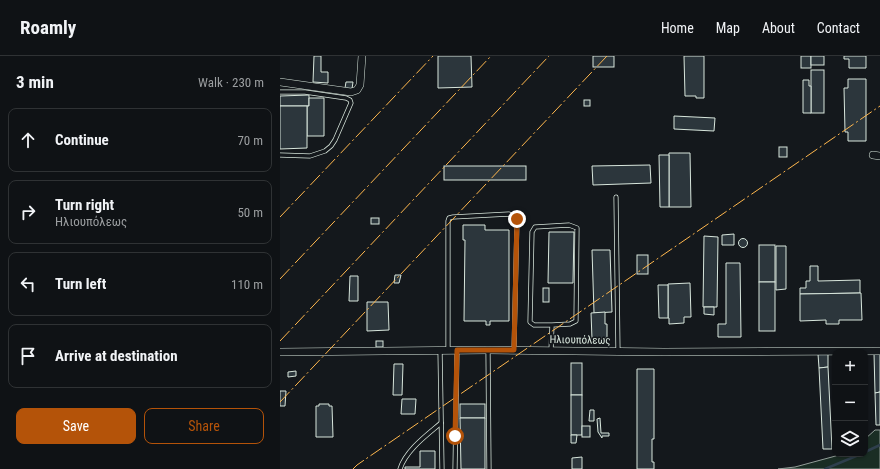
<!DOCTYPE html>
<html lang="en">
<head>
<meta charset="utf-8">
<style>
	body { margin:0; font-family:"Roboto Condensed",sans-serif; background:#181b1e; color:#f1f3f6 }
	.controls { position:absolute; right:12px; bottom:12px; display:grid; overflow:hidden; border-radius:8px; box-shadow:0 1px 3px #0004 }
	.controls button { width:36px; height:36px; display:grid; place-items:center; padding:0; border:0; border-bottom:1px solid #2f3234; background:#0f1215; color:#f1f3f6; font:20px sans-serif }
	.stop { position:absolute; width:12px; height:12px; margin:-9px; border:3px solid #b45309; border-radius:50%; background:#fff }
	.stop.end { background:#b45309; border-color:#fff; box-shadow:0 1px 4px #0008 }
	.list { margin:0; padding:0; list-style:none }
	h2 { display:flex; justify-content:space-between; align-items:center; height:52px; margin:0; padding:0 16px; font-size:17px }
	h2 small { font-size:13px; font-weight:400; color:#9b9ea0 }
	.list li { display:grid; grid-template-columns:26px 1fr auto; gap:12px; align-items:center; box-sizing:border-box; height:64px; margin:0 8px 8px; padding:0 8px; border:1px solid #2f3234; border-radius:8px }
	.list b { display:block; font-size:15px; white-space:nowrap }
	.list p { margin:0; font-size:13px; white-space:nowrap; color:#9b9ea0 }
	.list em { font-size:13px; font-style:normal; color:#9b9ea0 }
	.actions { display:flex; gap:8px; padding:12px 16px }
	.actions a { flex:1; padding:9px 0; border:1px solid #b45309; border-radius:8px; text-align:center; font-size:14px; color:#b45309 }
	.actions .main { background:#b45309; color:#fff }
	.icon { flex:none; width:22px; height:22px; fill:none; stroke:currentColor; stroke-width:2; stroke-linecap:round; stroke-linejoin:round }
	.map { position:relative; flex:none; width:600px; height:413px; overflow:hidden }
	header { display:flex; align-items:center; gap:24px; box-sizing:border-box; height:56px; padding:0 20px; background:#0f1215; border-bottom:1px solid #2f3234 }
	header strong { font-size:19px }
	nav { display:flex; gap:22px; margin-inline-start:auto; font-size:14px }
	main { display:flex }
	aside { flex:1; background:#0f1215 }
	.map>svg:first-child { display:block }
</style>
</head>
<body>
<header>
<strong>Roamly</strong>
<nav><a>Home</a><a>Map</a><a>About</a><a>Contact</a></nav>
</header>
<main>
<aside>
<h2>3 min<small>Walk · 230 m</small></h2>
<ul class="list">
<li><svg class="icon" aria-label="ahead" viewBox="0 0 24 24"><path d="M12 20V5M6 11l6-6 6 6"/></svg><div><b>Continue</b></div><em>70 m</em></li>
<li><svg class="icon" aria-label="right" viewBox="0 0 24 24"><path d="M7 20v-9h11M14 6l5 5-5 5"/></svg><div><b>Turn right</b><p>Ηλιουπόλεως</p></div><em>50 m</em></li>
<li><svg class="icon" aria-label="left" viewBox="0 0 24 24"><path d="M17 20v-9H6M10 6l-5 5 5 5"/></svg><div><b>Turn left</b></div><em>110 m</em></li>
<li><svg class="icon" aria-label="arrive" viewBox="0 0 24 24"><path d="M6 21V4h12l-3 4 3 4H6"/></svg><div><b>Arrive at destination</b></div></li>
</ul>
<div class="actions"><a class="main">Save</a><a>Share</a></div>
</aside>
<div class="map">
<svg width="600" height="413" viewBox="0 0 600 413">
	<rect width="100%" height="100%" fill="#14181c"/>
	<path fill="#1a2d24" stroke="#939e99" d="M595,374H600V413H498L515,411L563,398H585V383Z"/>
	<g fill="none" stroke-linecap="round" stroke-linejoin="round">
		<g stroke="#2f3f4d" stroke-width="2.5">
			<path d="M585,396L600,389"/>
			<path d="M545,413L581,398"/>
		</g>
	</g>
	<g fill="#2c363c" stroke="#d8e6dc">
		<path d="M34,0H41V16H48V27L33,26Z"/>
		<path d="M158,0H191L192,31L158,32Z"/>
		<rect x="313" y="0" width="21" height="11"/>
		<path d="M404,0H424V42H416V40H405Z"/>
		<rect x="521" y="0" width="10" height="12"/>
		<rect x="531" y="0" width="13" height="9"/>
		<path d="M564,0H586V12H569V3H564Z"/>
		<rect x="531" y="14" width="13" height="43"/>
		<path d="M568,23H586V85H568V76H565L564,32H568Z"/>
		<path d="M523,24H529V30H531V57H523Z"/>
		<path d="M66,26H73L72,33L65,32Z"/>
		<path d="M29,39V50H0V40Z"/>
		<path d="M29,42H44V80H27V50H29Z"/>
		<rect x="304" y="44" width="6" height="6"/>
		<path d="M0,50H27V92L0,93Z"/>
		<path d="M394,60L435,62L434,75L394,73Z"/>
		<rect x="499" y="91" width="8" height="10"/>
		<path d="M389,97H410L411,151H389Z"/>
		<path d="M379,99H389V151H380Z"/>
		<path d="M370,109L371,127L313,129L312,110Z"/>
		<rect x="164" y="110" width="82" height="14"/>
		<rect x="91" y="162" width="8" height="6"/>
		<path d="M183,169H205V174H229V265H210V269H206V265H184L185,184H183Z"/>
		<path d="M269,176H294L293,227H268Z"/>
		<path d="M454,178V189H442V179Z"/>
		<path d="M424,180L438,181L437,251H423Z"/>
		<circle cx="463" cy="187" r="4.5"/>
		<rect x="479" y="189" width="16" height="37"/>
		<path d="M496,190H506V233L496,234Z"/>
		<path d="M312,194H330L332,256L314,257Z"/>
		<rect x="357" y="199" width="11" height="19"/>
		<path d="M446,207H460L461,281H438V268H446Z"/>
		<path d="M530,210H538V225L580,224V237L520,238V232H526V225H530Z"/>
		<path d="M115,219H121L119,227H114Z"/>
		<path d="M70,220H78V245H69Z"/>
		<rect x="479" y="226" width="16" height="49"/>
		<path d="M410,227L411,261H404V267L389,268V262H388V228Z"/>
		<path d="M378,229H388V262H379Z"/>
		<rect x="263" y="232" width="6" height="14"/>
		<path d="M581,237L582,264H559V268H546V264L520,265V238Z"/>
		<path d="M87,246H108L109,274L87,275Z"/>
		<path d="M424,251H434V259L424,258Z"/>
		<path d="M325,256V268H327V282L312,283L311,257Z"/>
		<rect x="96" y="285" width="7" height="6"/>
		<path d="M548,297V311L539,312L538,298Z"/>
		<path d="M594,297H600V336L595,337Z"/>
		<rect x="291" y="307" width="11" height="32"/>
		<path d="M114,308H123L122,339H113Z"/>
		<path d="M548,311L552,393H543L539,312Z"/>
		<path d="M357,313H374V383H372V406H374V413H357Z"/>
		<path d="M16,315V320L8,321V316Z"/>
		<path d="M0,335H6L5,350H0Z"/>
		<path d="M600,336V369H596L595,337Z"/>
		<rect x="291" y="339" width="11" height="40"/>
		<path d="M122,343H136L135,358H121Z"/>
		<path d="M39,348H49V350H52L53,381H36V350H39Z"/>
		<rect x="180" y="348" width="25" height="14"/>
		<path d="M310,354H314V365H309Z"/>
		<path d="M180,362H205V413H181Z"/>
		<path d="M320,362L321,377H329V380H322V382L318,376L317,363Z"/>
		<rect x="302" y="370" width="8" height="11"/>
		<path d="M291,379H297L296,387H291Z"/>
		<path d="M140,395H155V413H125V411H140Z"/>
		<path d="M302,401V413H292V402Z"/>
	</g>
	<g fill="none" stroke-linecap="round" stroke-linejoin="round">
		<g stroke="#d8e6dc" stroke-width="5">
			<g id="service">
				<path d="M0,36H25L66,42L70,44L71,47L55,84L51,90L45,95L30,100L0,99"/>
				<path d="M336,141L338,296"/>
				<path d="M160,294L162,413"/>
				<path d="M168,294V165L169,162L173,161L229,158L233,160L237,163L234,294"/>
				<path d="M208,294L209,413"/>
				<path d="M271,295L272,269H254L250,266L252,176L255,171L289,169L297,172L296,265L290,268L272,269"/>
				<path d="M120,413C126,394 147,379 161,367"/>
				<path d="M175,413L177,294"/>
			</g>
		</g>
		<g stroke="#d8e6dc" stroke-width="8">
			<g id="minor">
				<path d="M0,26L71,36L77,34L80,29L82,0"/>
				<path d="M593,99L600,100"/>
				<path d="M0,296L208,294L384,296L600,295"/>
			</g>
		</g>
		<use href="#service" stroke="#14181c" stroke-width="3.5"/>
		<use href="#minor" stroke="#14181c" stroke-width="7"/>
		<g stroke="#ffb74d" stroke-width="1" stroke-dasharray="14 3 2 3" stroke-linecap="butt">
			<path d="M0,161L153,0"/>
			<path d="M0,223L211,0"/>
			<path d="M0,285L269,0"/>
			<path d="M0,346L327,0"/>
			<path d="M73,413L77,409L600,50"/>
		</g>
	</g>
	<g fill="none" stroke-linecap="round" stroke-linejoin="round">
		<path stroke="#b45309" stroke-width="5" d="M175,380L177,294H234L237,163"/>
	</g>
	<g text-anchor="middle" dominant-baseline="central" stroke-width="3" stroke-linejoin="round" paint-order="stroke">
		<g font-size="11" fill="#d8e6dc" stroke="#14181c">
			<text transform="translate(300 284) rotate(1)">Ηλιουπόλεως</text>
		</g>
	</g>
</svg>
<div class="controls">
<button>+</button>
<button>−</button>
<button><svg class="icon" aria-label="layers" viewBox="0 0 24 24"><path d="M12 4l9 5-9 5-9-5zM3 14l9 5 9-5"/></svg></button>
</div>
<div class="stop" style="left:175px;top:380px"></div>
<div class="stop end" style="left:237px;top:163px"></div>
</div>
</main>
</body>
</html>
